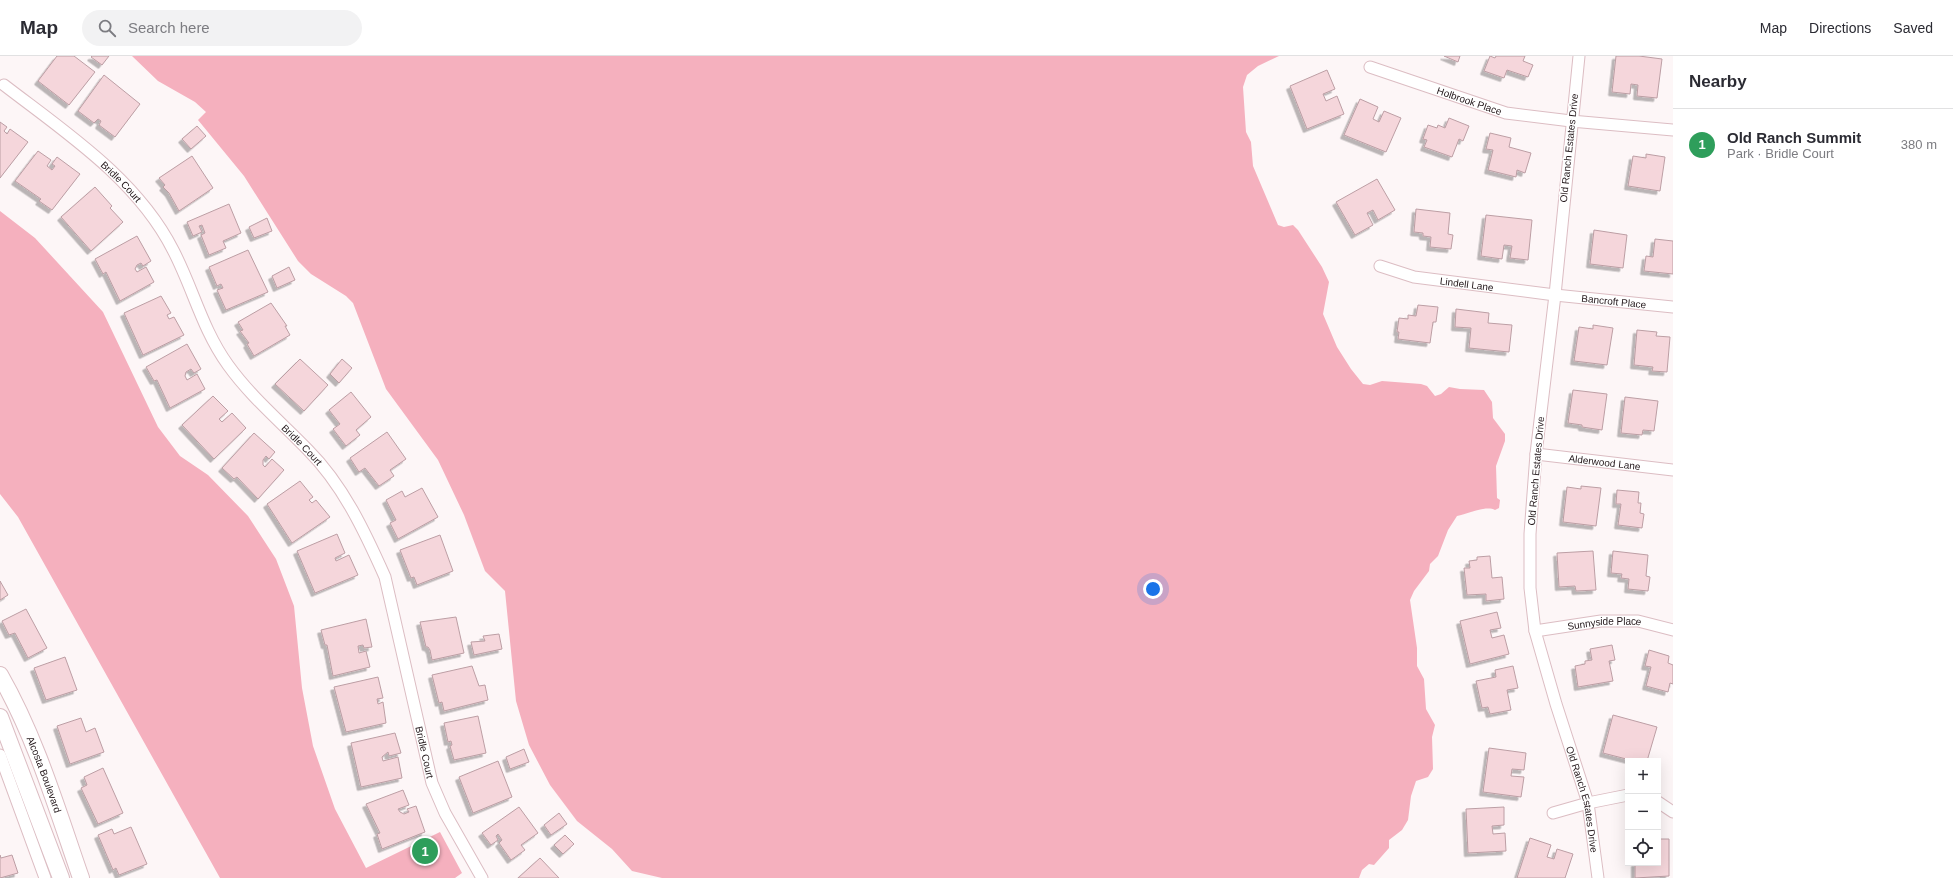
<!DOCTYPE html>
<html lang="en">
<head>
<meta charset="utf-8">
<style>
	body { margin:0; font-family:Arial,sans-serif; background:#f2f2f3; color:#2b2b33 }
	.controls { position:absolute; right:12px; bottom:12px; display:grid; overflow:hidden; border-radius:0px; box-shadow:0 4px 16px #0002 }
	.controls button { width:36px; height:36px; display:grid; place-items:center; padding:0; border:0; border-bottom:1px solid #e1e1e2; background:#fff; color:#2b2b33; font:20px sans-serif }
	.you { position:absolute; left:1153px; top:533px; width:14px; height:14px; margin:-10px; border:3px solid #fff; border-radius:50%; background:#1a73e8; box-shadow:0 0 0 6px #1a73e833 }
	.badge { display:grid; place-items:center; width:26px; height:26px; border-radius:50%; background:#1d6273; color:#fff; font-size:13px; font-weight:700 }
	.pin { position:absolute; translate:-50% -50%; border:2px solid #fff; box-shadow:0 1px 4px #0006 }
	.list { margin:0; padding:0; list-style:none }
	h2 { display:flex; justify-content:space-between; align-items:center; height:52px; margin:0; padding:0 16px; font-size:17px }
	h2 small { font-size:13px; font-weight:400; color:#7c7c81 }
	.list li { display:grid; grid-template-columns:26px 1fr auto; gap:12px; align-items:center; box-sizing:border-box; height:72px; padding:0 16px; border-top:1px solid #e1e1e2 }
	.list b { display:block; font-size:15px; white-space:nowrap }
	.list p { margin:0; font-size:13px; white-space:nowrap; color:#7c7c81 }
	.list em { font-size:13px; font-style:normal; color:#7c7c81 }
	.icon { flex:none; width:22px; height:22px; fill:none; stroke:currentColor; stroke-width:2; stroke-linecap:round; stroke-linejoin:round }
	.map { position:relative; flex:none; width:1673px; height:822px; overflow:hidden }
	header { display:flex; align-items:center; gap:24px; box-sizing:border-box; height:56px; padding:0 20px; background:#fff; border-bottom:1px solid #e1e1e2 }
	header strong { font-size:19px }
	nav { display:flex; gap:22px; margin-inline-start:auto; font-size:14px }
	.search { width:280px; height:36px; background:#f2f2f3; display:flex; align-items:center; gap:10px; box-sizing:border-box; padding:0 14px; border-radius:22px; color:#7c7c81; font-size:15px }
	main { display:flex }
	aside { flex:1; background:#fff }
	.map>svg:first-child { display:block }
</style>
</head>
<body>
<header>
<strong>Map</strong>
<div class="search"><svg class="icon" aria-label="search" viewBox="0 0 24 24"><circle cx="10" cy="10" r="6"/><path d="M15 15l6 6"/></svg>Search here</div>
<nav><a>Map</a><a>Directions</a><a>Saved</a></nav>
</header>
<main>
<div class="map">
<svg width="1673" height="822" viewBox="0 0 1673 822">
	<defs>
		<filter id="shadow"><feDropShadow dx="-3.5" dy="3.5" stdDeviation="0" flood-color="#0004"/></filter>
	</defs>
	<rect width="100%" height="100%" fill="#fdf6f7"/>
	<g fill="#f5b0be">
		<path d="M132,0H1279L1258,10L1247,19L1243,31L1246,76L1251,86L1253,110L1278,169L1284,171L1293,169L1298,174L1322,211L1329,226L1323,258L1337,291L1351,313L1363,328L1370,329L1382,325L1421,328L1427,330L1435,340L1441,338L1449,331L1460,333L1484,334L1492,346L1493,362L1505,378V385L1496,410L1497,442L1500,444L1499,452L1495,454C1486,449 1467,458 1457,460L1448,474L1438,500L1430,508L1429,515L1414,535L1410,544L1417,592V610L1424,623L1426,653L1435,669L1432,681L1433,713L1428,721L1416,725L1411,740L1408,764L1402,774L1389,784V792L1374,809L1369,808L1362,814L1359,822H662L632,815L612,793L577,765L550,729L529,689L516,645L505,535L485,515L464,459L438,404L386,333L353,247L346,240L311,218L298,205L244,120L198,64L206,56L195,46L158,25Z"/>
		<path d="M0,155L35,182L103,256L158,371L180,400L208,419L248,460L276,503L294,550L302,632L313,690L335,753L366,812L440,776L462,817L455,822H220L18,461L0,438Z"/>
	</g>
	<g fill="#f5d6db" stroke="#bc9ea4" filter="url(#shadow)">
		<path d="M57,0H74L95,16L69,49L38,25Z"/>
		<path d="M92,0H109L102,9L91,1Z"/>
		<path d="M1444,0H1460L1458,6Z"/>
		<path d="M1490,0L1495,2L1496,0H1525L1523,5L1533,9L1528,21L1507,14L1504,22L1484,15Z"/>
		<path d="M1616,0H1639L1662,3L1657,42L1637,40L1638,29L1631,28L1630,38L1612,36Z"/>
		<path d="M1327,14L1335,33L1323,38L1326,45L1337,40L1344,58L1307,73L1290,30Z"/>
		<path d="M104,19L140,48L115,81L99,69L101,65L98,63L94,67L78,55Z"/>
		<path d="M1360,43L1378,51L1373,63L1379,66L1384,55L1401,62L1386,96L1344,79Z"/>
		<path d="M1449,62L1469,70L1463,85L1459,83L1452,101L1424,91L1427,84L1423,83L1428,69L1437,72L1438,69L1445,72Z"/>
		<path d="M0,66L7,71L4,75L7,78L10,73L28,86L0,122Z"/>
		<path d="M197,70L206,80L191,93L182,83Z"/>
		<path d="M1490,77L1511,82L1509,91L1531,97L1525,117L1517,114L1516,121L1488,114L1493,94L1486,93Z"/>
		<path d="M38,95L51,104L47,110L52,114L55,110L52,108L57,101L80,118L52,154L39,145L41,143L15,125Z"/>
		<path d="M1646,98L1665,101L1660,135L1628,130L1633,100L1646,102Z"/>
		<path d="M192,100L213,132L179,155L169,137L163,131L165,129L159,122Z"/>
		<path d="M1377,123L1395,154L1378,164L1373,154L1367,157L1373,169L1355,179L1336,146Z"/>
		<path d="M95,131L112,150L110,152L123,166L91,195L61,161Z"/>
		<path d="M229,148L241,177L223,185L226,192L209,199L201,179L205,177L202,169L199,170L202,176L193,180L187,166Z"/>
		<path d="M1416,153L1450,157L1448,178L1453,179L1451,193L1430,191L1431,181L1423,180V177L1414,176Z"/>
		<path d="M1486,159L1532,164L1528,204L1510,202L1512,190L1504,189L1502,203L1481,200Z"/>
		<path d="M267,162L272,175L254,182L249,171Z"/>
		<path d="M1594,174L1627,179L1623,212L1590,208Z"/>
		<path d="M137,180L151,205L143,210L141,207L137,209L135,213L137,216L146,211L154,226L120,245L106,216L103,218L95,203Z"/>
		<path d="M1655,183L1673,185V218L1644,215L1646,200L1653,201Z"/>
		<path d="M248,194L268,236L226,254L217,234L223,232L221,228L217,230L209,211Z"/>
		<path d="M289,211L295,224L277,232L272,220Z"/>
		<path d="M161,240L171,257L167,259L169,263L174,261L184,279L143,299L124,257Z"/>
		<path d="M271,247L287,270H285L290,279L254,300L247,288L249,287L240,275L243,274L238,266Z"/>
		<path d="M1418,249L1438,251L1436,266H1433L1430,287L1398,283L1399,276H1397L1399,262L1408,263V259L1416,260Z"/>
		<path d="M1456,253L1489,257L1488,267L1512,269L1509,296L1469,292L1471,272L1455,271Z"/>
		<path d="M1593,269L1613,272L1607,309L1574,305L1579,271L1593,273Z"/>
		<path d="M1637,274L1657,276L1656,280L1670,281L1667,316L1652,315L1653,311L1634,309Z"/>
		<path d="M187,288L201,313L194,317L191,313L186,316L185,320L187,324L197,318L205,333L170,352L157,324L154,325L146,311Z"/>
		<path d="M300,303L328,329L304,355L275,328Z"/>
		<path d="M342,303L352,312L339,327L330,318Z"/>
		<path d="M1573,334L1607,338L1602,374L1582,371V369L1568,367Z"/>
		<path d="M351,336L371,361L356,374L360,379L346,390L333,373L340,368L329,354Z"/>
		<path d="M213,340L228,355L219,363L222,366L232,357L246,372L214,403L182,369Z"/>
		<path d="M1625,341L1658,345L1654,375L1643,374L1642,379L1621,377Z"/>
		<path d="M387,376L406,403L390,414L394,420L379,430L365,412L359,416L350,402Z"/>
		<path d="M254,377L275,396L269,403L266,400L263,404V409L265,411L272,403L284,414L258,443L237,421L234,423L222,412Z"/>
		<path d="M300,425L313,441L309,444L312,447L316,444L330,461L292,487L267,448Z"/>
		<path d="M1581,430L1601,432L1596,470L1563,466L1567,431L1581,433Z"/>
		<path d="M422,432L438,461L398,483L390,467L396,464L386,444L402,435L405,441Z"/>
		<path d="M1617,434L1639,436L1638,447H1641L1640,457L1644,458L1642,472L1618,469L1621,448H1616Z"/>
		<path d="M337,478L345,497L335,502L336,505L349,499L358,519L315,537L297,495Z"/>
		<path d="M440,479L453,515L417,529L414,521L411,522L400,494Z"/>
		<path d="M1593,495L1596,534L1576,535L1575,530L1559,531L1557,497Z"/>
		<path d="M1613,495L1648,499L1646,520L1650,521L1648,535L1628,533L1629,523L1621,522L1622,518L1611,517Z"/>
		<path d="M1490,500L1492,522L1502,521L1504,543L1486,545V538L1467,539L1464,512H1470L1469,505L1477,504V501Z"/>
		<path d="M0,525L8,539L0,544Z"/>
		<path d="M26,553L47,592L28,602L15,577L9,579L2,565Z"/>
		<path d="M1497,556L1501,572L1490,574L1492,582L1504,579L1509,598L1470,608L1460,565Z"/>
		<path d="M456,561L464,597L432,604L430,594L428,591H426L420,566Z"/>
		<path d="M366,563L372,591L364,592L363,589L358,590L359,597L366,595L370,611L333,620L327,589H325L321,574Z"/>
		<path d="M499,578L502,593L474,599L471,586L485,585L483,580Z"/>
		<path d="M1612,589L1615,604L1609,605L1613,625L1578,631L1575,610L1585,608V605L1592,604L1590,593Z"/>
		<path d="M1649,594L1669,600L1668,607L1673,609V628L1670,627L1668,636L1646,630L1651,611L1645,610Z"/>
		<path d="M65,601L77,634L46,644L34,612Z"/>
		<path d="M472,610L479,630L485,629L488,644L444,655L442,646L439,647L432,619Z"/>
		<path d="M1513,610L1518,632L1507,634L1511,654L1490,658L1488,651L1482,652L1476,625L1496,621L1495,614Z"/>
		<path d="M378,621L383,642L377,643L378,648L383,646L386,667L346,676L334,631Z"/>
		<path d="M1613,659L1657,671L1647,705H1634L1603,697Z"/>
		<path d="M478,660L486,697L454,704L450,690L452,689L451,685L448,686L444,667Z"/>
		<path d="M81,662L86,676L95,672L104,696L70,708L57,670Z"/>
		<path d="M395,677L401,697L389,700L388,696L382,701L383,705L398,701L402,722L361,731L351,687Z"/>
		<path d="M1489,692L1526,697L1524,714L1512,713L1511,720L1524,721L1521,741L1483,736Z"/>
		<path d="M524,693L529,706L510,713L506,701Z"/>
		<path d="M498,705L512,741L473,757L459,721Z"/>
		<path d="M103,712L123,757L98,768L81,732L87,729L84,721Z"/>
		<path d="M403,734L409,749L398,753L400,756L404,758L409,756L407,753L416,750L425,776L382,793L377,778L380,777L366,748Z"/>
		<path d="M519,751L538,777L521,789L525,794L511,804L499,787L502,784L498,778L496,780L498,784L491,789L482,777Z"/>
		<path d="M1504,751V769L1492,770L1493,778L1505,777L1506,795L1468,797L1466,753Z"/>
		<path d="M559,757L567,768L551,779L544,769Z"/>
		<path d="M131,771L147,808L119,819L116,812L113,814L98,779L112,773L114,778Z"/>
		<path d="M565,779L574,788L563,798L554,789Z"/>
		<path d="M1530,782L1551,789L1547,801L1554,803L1557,793L1573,798L1565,822H1517Z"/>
		<path d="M1658,783H1669V820L1635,822V807H1658Z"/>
		<path d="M0,799L1,802L12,799L18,817L0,822Z"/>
		<path d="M540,802L559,822H518Z"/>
	</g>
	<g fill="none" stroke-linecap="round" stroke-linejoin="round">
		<g stroke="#dcbdc3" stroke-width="13">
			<g id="street">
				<path id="s1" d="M1579,0L1555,239L1536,398L1530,478V532L1535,575L1556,648L1588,747L1598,822"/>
				<path id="s2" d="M1370,11L1506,57L1571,65L1673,74"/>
				<path id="s3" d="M4,29C65,76 137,123 173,194C193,232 202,273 228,309C251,341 281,366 308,394C343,429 365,476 385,521L432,727L445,757L482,822"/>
				<path id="s4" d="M1380,210L1414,221L1555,239L1673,251"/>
				<path id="s5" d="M1536,398L1673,414"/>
				<path id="s6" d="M1535,575L1601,565H1638L1673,574"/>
				<path d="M0,699L45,822"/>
				<path d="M1658,746L1673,756"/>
				<path d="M1553,757L1588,747L1628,739"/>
			</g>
		</g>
		<g stroke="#dcbdc3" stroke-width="18">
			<g id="secondary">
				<path id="s7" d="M0,619C36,682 57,753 81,822"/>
				<path d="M0,661L61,822"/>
			</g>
		</g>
		<use href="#street" stroke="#fff" stroke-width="11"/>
		<use href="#secondary" stroke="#fff" stroke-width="16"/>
	</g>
	<g text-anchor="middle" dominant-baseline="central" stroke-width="3" stroke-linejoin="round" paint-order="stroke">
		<g font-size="10" fill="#24191c" stroke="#fff">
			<text stroke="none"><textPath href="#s2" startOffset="105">Holbrook Place</textPath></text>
			<text transform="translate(1569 92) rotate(-84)">Old Ranch Estates Drive</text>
			<text stroke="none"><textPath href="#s3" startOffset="152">Bridle Court</textPath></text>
			<text stroke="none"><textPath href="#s4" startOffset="89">Lindell Lane</textPath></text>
			<text stroke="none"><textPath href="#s4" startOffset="237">Bancroft Place</textPath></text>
			<text stroke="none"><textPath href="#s3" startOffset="475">Bridle Court</textPath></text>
			<text stroke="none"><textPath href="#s5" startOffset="69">Alderwood Lane</textPath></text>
			<text transform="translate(1536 415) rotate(-85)">Old Ranch Estates Drive</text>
			<text stroke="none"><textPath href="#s6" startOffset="70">Sunnyside Place</textPath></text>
			<text stroke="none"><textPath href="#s3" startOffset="812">Bridle Court</textPath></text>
			<text stroke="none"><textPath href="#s7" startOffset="109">Alcosta Boulevard</textPath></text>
			<text stroke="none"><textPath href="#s1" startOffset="753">Old Ranch Estates Drive</textPath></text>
		</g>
	</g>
</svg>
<div class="controls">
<button>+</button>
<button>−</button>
<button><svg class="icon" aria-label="locate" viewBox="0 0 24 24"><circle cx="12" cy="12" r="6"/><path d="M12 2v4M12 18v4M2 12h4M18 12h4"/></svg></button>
</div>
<div class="you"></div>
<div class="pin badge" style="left:425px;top:795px;background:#2e9e5b">1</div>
</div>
<aside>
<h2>Nearby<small></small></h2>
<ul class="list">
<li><span class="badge" style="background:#2e9e5b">1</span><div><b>Old Ranch Summit</b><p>Park · Bridle Court</p></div><em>380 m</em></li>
</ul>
</aside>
</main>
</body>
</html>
